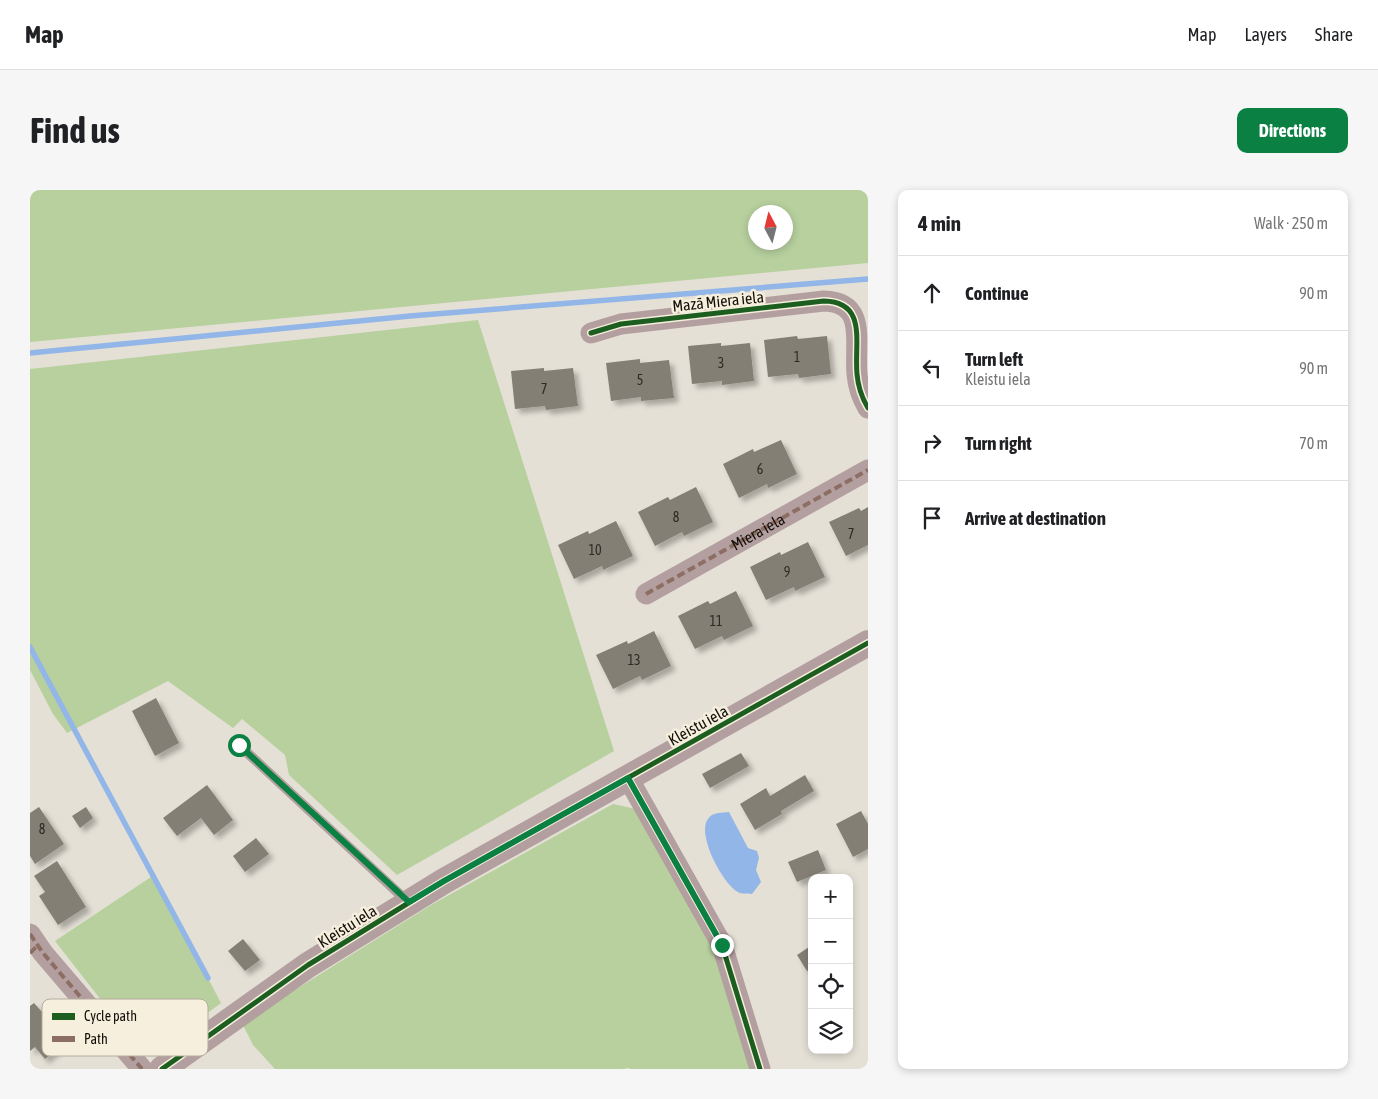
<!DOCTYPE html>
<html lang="en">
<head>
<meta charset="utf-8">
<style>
	body { margin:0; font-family:"Asap Condensed",sans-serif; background:#f6f6f6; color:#202124 }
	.controls { position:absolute; right:15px; bottom:15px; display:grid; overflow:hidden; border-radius:10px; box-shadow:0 2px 8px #0003 }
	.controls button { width:45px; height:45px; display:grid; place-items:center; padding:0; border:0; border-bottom:1px solid #e0e0e0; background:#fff; color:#202124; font:25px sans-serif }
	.compass { position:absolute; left:718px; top:15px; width:45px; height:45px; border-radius:50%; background:#fff; box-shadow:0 2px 8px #0003; rotate:353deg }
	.stop { position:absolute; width:15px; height:15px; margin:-11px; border:4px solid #0b8043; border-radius:50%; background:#fff }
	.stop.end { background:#0b8043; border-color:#fff; box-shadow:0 1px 5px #0008 }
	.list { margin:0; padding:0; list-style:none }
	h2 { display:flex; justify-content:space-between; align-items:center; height:65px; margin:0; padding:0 20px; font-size:21px }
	h2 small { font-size:16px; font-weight:400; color:#757577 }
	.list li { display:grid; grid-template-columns:32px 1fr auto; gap:15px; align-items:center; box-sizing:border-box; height:75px; padding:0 20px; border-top:1px solid #e0e0e0 }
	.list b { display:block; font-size:19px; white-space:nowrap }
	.list p { margin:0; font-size:16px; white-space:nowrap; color:#757577 }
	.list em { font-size:16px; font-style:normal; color:#757577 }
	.icon { flex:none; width:28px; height:28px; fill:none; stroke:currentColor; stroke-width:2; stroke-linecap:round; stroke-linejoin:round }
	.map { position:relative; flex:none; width:838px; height:879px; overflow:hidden; border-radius:10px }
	header { display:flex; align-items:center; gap:30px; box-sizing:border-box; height:70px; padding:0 25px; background:#fff; border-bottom:1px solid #e0e0e0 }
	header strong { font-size:24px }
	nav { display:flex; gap:28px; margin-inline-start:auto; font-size:18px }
	.intro { display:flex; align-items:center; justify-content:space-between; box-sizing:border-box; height:120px; padding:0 30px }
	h1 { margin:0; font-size:35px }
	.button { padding:12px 22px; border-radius:10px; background:#0b8043; color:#fff; font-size:18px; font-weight:700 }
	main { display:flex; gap:30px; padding:0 30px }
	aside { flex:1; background:#fff; border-radius:10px; box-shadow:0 2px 8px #0003 }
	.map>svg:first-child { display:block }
</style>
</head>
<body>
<header>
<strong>Map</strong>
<nav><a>Map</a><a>Layers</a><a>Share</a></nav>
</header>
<div class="intro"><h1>Find us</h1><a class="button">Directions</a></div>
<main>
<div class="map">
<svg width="838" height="879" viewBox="0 0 838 879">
	<defs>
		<filter id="shadow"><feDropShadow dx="4.5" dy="4.5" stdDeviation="2.5" flood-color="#0004"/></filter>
	</defs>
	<rect width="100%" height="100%" fill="#e4e0d6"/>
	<g fill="#b7d09e" fill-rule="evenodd">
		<path d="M0,0H838V73L0,152ZM756,22V52H726V22Z"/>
		<path d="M448,130L584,561L367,685L259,585L255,565L212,529L203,538L138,491L37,543L23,524L0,480V179Z"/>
		<path d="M583,614L606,619L684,761L721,879H600L599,878L593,879H245L223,855L212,833L401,715Z"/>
		<path d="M124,685L191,813L126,861L110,860L25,751Z"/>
	</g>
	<path fill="#92b6e7" d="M699,622L718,658L727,661L729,668L726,680L731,692L722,704C718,703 714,704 710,703C694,697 666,644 678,629C682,622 692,623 699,622Z"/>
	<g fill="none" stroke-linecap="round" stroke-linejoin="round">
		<g stroke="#92b6e7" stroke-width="5.5">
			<path d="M0,163L380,126L838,89"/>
			<path d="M0,457L178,788"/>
		</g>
	</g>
	<g fill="#847f75" filter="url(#shadow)">
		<path d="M767,146L768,149L797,146L801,184L769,188L768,184L738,187L734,150Z"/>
		<path d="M691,153V156L720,153L724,191L692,195V191L662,194L658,156Z"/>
		<path d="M610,169V173L639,170L644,208L611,211V207L581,211L576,173Z"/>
		<path d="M514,178V181L543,178L548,216L516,220L515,216L485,219L481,181Z"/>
		<path d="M751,250L767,284L738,298L737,294L709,308L693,274L723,259L724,262Z"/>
		<path d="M666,297L683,332L654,346L652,342L625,356L608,322L638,307L640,310Z"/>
		<path d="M838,317V355L816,366L799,332L829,318L831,321Z"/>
		<path d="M586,331L603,366L573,380L572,376L544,389L528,355L558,341L559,344Z"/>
		<path d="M778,352L795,387L765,401L764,397L736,410L720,377L750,362L751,365Z"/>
		<path d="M706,401L723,436L694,450L692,446L665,459L648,426L678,411L680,414Z"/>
		<path d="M624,441L641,476L612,490L610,486L583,499L566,465L597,451L598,454Z"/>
		<path d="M126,508L149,553L125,566L102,521Z"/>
		<path d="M711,563L719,576L680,598L672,584Z"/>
		<path d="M775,585L784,601L751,621L752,624L725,640L710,614L736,598L740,606Z"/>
		<path d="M177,595L203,630L184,645L171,628L147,646L133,628Z"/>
		<path d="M9,617L34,654L5,674L0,666V623Z"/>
		<path d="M56,617L63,628L50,638L42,626Z"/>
		<path d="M831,621L838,634V659L823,667L806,634Z"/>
		<path d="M226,648L239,664L215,682L203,666Z"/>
		<path d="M788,660L796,680L767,692L758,672Z"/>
		<path d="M27,671L56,717L28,735L9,706L15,702L4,686Z"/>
		<path d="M213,749L230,770L215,781L198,761Z"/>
		<path d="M782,755V778L777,781L767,765Z"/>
		<path d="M4,813L37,850L15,869L5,857L0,861V816Z"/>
	</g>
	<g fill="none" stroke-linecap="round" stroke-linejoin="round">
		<path stroke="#b49fa0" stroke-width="10" d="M209,555L378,712"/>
		<g stroke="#b49fa0" stroke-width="21">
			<path d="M561,143L591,134L794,111C838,112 824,153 827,184C828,196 832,208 838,218"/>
			<path id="s1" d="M616,404L838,280"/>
			<path d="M598,588L692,755L730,879"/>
			<path d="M0,744L13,763L112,879"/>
		</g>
		<path stroke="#b49fa0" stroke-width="26" d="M132,879L278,775L414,691L838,453"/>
		<g stroke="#8d6e63" stroke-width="4" stroke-dasharray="8 4" stroke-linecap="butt">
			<path d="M616,404L838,280"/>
			<path d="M0,744L13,763L112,879"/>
			<path d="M0,763L8,755"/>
		</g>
		<g stroke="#f7efdd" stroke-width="8">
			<g id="cycleway">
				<path d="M561,143L591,134L794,111C838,112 824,153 827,184C828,196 832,208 838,218"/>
				<path d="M598,588L692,755L730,879"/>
				<path d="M132,879L278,775L414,691L838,453"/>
			</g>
		</g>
		<use href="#cycleway" stroke="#1b5e20" stroke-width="5"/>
	</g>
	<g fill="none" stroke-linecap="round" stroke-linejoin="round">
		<path stroke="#0b8043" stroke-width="6" d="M209,555L379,712L414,691L598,588L692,755"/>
	</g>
	<g text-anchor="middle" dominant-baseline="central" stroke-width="5" stroke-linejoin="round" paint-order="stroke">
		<g font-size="14" fill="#2e2b24">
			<text x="767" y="167">1</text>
			<text x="691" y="173">3</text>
			<text x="610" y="190">5</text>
			<text x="514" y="199">7</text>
			<text x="730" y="279">6</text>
			<text x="646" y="327">8</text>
			<text x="821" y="344">7</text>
			<text x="565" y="360">10</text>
			<text x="757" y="382">9</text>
			<text x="686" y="431">11</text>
			<text x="604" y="470">13</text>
			<text x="12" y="639">8</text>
		</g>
		<g font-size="16" fill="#120f09" stroke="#f7efdd">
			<text transform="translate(688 111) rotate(-6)">Mazā Miera iela</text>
			<text stroke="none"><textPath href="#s1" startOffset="128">Miera iela</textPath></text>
			<text transform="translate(668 535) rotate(-29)">Kleistu iela</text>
			<text transform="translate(317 736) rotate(-32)">Kleistu iela</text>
		</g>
	</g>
	<rect x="12" y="809" width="166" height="57" rx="8" fill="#f7efdd" stroke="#b2ac9d" stroke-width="1"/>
	<rect x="22" y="823" width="23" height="7" fill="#1b5e20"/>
	<rect x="22" y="846" width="23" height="6" fill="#8d6e63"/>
	<g font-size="14" fill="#120f09">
		<text x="54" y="831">Cycle path</text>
		<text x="54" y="854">Path</text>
	</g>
</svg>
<div class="controls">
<button>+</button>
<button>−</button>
<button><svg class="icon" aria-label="locate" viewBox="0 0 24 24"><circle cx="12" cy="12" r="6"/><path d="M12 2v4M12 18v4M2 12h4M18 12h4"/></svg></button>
<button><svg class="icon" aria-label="layers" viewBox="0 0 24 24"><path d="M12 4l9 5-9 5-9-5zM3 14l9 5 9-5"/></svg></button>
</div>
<svg class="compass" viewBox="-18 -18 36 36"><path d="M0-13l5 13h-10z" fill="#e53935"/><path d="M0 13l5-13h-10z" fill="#757577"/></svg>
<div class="stop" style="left:209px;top:555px"></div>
<div class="stop end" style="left:692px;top:755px"></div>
</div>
<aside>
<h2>4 min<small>Walk · 250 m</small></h2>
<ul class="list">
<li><svg class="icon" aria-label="ahead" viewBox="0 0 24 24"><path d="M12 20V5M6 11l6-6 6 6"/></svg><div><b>Continue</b></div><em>90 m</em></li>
<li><svg class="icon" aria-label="left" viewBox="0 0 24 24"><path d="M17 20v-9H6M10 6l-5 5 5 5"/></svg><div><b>Turn left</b><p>Kleistu iela</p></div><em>90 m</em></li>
<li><svg class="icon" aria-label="right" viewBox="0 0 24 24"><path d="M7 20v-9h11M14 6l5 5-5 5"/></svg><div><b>Turn right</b></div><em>70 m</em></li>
<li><svg class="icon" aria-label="arrive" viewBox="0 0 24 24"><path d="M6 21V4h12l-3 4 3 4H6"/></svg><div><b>Arrive at destination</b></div></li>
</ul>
</aside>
</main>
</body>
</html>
